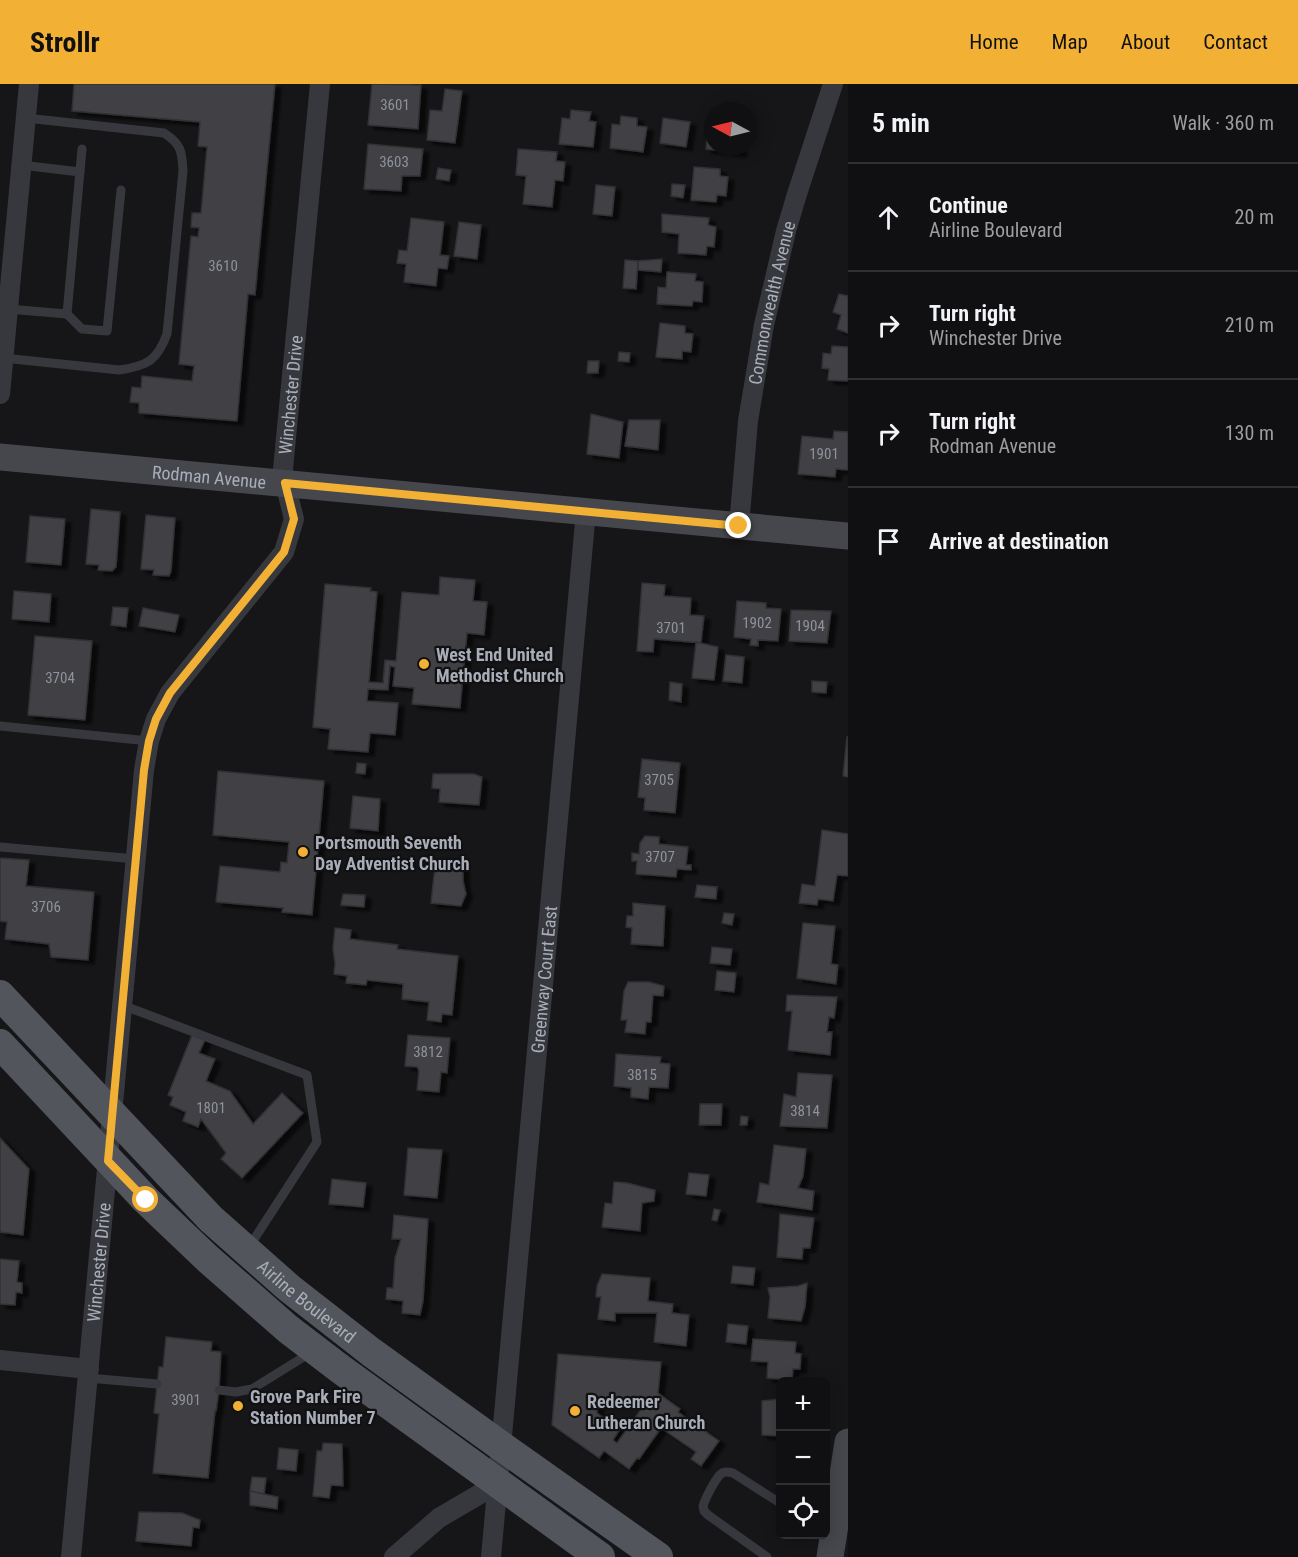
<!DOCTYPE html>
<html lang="en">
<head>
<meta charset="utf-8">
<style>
	body { margin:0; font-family:"Roboto Condensed",sans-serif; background:#1e1e20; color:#f1f3f6 }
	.controls { position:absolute; right:18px; bottom:18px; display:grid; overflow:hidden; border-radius:9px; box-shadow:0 3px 15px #0003 }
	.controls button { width:54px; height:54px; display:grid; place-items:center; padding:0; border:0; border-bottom:2px solid #303032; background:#101012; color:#f1f3f6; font:30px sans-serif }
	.compass { position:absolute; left:704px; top:18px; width:54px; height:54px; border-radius:50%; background:#101012; box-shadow:0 3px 15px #0003; rotate:277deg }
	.stop { position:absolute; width:18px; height:18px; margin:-14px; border:4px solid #f2b134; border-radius:50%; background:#fff }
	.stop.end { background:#f2b134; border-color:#fff; box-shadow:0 2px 6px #0008 }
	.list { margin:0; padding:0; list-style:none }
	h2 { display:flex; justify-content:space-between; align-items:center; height:78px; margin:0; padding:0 24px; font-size:26px }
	h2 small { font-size:20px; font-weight:400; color:#9c9d9f }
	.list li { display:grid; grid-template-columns:39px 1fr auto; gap:18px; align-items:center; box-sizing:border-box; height:108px; padding:0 24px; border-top:2px solid #303032 }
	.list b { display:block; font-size:22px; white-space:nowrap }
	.list p { margin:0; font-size:20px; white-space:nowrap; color:#9c9d9f }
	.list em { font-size:20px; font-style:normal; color:#9c9d9f }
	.icon { flex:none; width:33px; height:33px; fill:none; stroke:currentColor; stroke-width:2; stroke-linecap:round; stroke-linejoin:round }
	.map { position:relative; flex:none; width:848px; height:1473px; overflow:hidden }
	header { display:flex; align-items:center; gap:36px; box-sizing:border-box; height:84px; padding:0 30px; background:#f2b134; color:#111 }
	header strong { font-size:28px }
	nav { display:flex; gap:33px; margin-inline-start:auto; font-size:21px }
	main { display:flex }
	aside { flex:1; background:#101012 }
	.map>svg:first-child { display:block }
</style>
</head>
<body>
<header>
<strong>Strollr</strong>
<nav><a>Home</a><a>Map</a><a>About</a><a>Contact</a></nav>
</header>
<main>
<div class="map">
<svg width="848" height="1473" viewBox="0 0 848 1473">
	<defs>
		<filter id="shadow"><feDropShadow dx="6" dy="4" stdDeviation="1.5" flood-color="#0009"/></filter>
	</defs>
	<rect width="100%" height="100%" fill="#161618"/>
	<g fill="#404145" stroke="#303034" stroke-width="1.5" fill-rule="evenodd" filter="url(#shadow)">
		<path d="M74,0H275L255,211L248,210L237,337L139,329V319L130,318L132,303L141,304L142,292L192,297L194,282L179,280L191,152L198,153L199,144L191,143L192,129H201L207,63L198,62L200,38L72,27Z"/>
		<path d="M372,0L421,1L418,45L368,41Z"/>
		<path d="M445,5L462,7L455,59L427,56L430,26L442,27Z"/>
		<path d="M571,26L591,28L589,37L596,38L593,63L559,60L562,34L570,35Z"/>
		<path d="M709,31H713V63H741L740,69L706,65Z"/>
		<path d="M621,32L637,34V42L647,43L643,68L610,64L612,40L620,41Z"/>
		<path d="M663,34L690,38L686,63L660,59Z"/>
		<path d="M368,60L423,65L420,92H402L401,107L364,105Z"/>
		<path d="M518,65L557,68L556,77L565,78L563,97L555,96L552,123L523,120L526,92L516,91Z"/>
		<path d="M694,83L720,85V92L728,93L726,112L717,111L716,118L691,116Z"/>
		<path d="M438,84L451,86L449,97L436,95Z"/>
		<path d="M672,100L685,101L683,114L671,112Z"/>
		<path d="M596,101L615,103L612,132L593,130Z"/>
		<path d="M662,130L709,134L708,141L716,143L714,163L707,162L706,171L678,169L679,150L662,148Z"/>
		<path d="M411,134L444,138L440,171L449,172L447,185L438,184L436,202L404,198L406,180L397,179L399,166L407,167Z"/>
		<path d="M459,138L481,141L477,175L454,172Z"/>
		<path d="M662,175L661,188L638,186V177Z"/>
		<path d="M625,176L638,177L636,205L623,204Z"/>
		<path d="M667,188L696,190L695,197L703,198L702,218L693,217L692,222L657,220L658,203L666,204Z"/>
		<path d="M839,210L848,212V249L837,245L841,231L833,228Z"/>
		<path d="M660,239L685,242V249L693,250L691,268L682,267V275L656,273Z"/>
		<path d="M832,262L848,263V297L828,296L829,285L822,284L823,269L831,270Z"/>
		<path d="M619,268L630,269L629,278L618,277Z"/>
		<path d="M588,277H599L598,289H587Z"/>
		<path d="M591,330L623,338L619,374L587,370Z"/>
		<path d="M629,336H660L658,366L625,362Z"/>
		<path d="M834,347L848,348V386L836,385L835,393L798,390L802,352L833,355Z"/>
		<path d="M91,425L120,428L116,483L112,487L98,486L99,481L86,480Z"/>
		<path d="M146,431L175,434L171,487L169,492L153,491L154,486L141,485Z"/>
		<path d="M30,432L65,435L61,481L26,478Z"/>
		<path d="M440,493L475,496L473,517L487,518L484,551L467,549L460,624L412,620L414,604L393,602L395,583L390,582L388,606L368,605L367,617L398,619L395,651L370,649L368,668L328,665L330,645L313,643L325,500L371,504L370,507L377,508L369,598L383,599L385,576L396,577L402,508L439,511Z"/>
		<path d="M642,499L665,501L664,512L691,514L690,531L704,532L701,559L654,555L653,568L637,567Z"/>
		<path d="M14,507L51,510L49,538L12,535Z"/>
		<path d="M737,517L766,519V524L781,525L778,557L758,556V562L750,561L751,555L734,553Z"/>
		<path d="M113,523L128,524L126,543L111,541Z"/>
		<path d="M143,524L179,531L175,548L139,542Z"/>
		<path d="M791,526L831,527L827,559L789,557Z"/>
		<path d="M35,552L92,557L85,636L28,631Z"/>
		<path d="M696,558L718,563L714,596L692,594Z"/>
		<path d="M726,571L744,573L742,599L723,597Z"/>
		<path d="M812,597L827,598L826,609L812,608Z"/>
		<path d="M670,598L682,600L681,618L669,616Z"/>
		<path d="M847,653H848V693L843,692Z"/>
		<path d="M642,675L680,679L675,729L644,726L645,714L638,713Z"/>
		<path d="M357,679L366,680L365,690L356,689Z"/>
		<path d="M218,687L324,697L312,831L282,828L283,824L216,818L220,782L280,788L281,778L287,779L289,758L213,751Z"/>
		<path d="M433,690H474L482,693L479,721L439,718L440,705L432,704Z"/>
		<path d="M353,712L380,715L378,747L350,744Z"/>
		<path d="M822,746L848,750V792L837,791L833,817L818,815L817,821L799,819L802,800L815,802Z"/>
		<path d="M645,752L659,753V760L688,763L686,781H691V786L677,785L676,793L636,790L637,777H632V769L639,770L640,759Z"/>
		<path d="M0,774L29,776L26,802L94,808L88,876L51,873L49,860L5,855L7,838L0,837Z"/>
		<path d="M448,775L463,777V797L466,810L461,822L431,819L435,782L447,784Z"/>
		<path d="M697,801L717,803L716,815L695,813Z"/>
		<path d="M343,810L365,811L364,823L341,821Z"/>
		<path d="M633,819L665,822L663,862L631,860L632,844L626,843L627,832H633Z"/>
		<path d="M724,829L734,830L732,841L722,839Z"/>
		<path d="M803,839L835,842L831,880L838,881L836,900L797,894Z"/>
		<path d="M335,844L351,846L350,855L398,861L397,865L458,872L452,931L442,930L441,938L427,936L429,918L402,915L403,900L367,896L366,901L346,899L347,892L334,890L335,879L333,865Z"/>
		<path d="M712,863L732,865L730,881L710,879Z"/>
		<path d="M717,887L736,889L734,908L715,906Z"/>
		<path d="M628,898H649L664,902L663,912L653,911L651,938H646L645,950L625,948L627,936H621L624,907Z"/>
		<path d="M787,911L837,913L834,934L829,933L827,948H832L830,971L788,966L792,927H786Z"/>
		<path d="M192,951L205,956L199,969L215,975L206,997L230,1007L253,1040L282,1009L303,1029L242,1094L221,1075L226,1069L201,1035L198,1043L183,1037L186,1028L170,1021L173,1013L168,1011Z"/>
		<path d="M408,951L450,954L447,989L441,988L439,1008L417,1006L419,987L417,983L405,982Z"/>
		<path d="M616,970L661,973L660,979L670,980L668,1004L649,1003L648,1015L631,1013V1004L614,1002Z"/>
		<path d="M798,989L832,991L827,1044L780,1042L784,1010L796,1013Z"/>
		<path d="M700,1020H722L721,1041H699Z"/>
		<path d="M741,1032L748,1033L747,1041H740Z"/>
		<path d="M0,1054L29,1085L23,1151L0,1148Z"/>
		<path d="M774,1061L806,1065L803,1092L798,1104L814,1107L812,1126L757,1118L760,1099L769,1101Z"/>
		<path d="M408,1064L442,1066L437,1114L404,1111Z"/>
		<path d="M689,1089L709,1091L706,1112L686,1110Z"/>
		<path d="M332,1095L366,1099L363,1123L329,1120Z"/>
		<path d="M614,1098L627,1099L655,1106L654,1117L642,1119L640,1147L602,1143L605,1119L612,1120Z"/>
		<path d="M714,1125L720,1126L717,1137L712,1136Z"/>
		<path d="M780,1130L814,1134L810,1164H803L802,1175L777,1173Z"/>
		<path d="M394,1131L428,1135L423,1217L420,1231L402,1229L403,1217L386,1215L387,1204H393L395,1174L401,1155H392Z"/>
		<path d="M0,1175L19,1177L17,1198L22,1199V1209L16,1208L15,1221L0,1220Z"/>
		<path d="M733,1182L755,1184L753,1201L731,1199Z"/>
		<path d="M602,1190L650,1194L648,1217L673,1220L672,1229L689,1231L686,1262L654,1258L657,1229H615V1237L598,1235L601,1213H596L597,1202Z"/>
		<path d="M807,1199L805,1223L801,1237L768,1234L770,1213L768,1204L798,1202Z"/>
		<path d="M728,1240L748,1242L746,1260L726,1258Z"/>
		<path d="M166,1253L212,1258L211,1267L221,1268L219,1306L216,1327H215L208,1394L153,1389L159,1330L154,1329L159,1283H163Z"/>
		<path d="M753,1255L796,1258L795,1269L801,1270L800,1285H793L792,1296L767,1294L768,1278L751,1277Z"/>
		<path d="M558,1270L661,1278L658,1309L680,1325L678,1328L719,1357L701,1382L691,1375L696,1368L661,1344L639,1375L637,1374L629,1385L604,1367L599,1374L552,1341ZM640,1312L647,1317L617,1359L613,1356L620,1345L597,1329L598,1316L639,1319Z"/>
		<path d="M780,1315V1352L762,1351V1317Z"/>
		<path d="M323,1359L342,1360L343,1402L331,1401L329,1414L313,1412L317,1367H322Z"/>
		<path d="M279,1364L298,1366L296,1387L277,1385Z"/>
		<path d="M252,1393L266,1394L264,1411L250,1407Z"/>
		<path d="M250,1407L278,1413L277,1425L250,1421Z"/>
		<path d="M139,1428L182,1429L200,1436L199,1444L193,1443L191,1462L136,1457Z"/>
	</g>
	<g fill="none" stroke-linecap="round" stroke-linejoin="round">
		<g stroke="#37383d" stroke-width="9">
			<path d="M21,81L80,88"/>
			<path d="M8,225L67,230L82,65"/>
			<path d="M67,230L82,245L107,247L121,106"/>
			<path d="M3,274L119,286C147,282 157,277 167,250L183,87C182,67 181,60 164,49L26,34"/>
			<path d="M0,642L149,657"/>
			<path d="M0,763L136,775"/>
			<path d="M122,921L307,991L317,1058L249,1163"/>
			<path d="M88,1294L157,1300"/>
			<path d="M219,1306L236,1308L252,1305L310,1269"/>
			<path d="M767,1473L708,1431L704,1427L703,1422C705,1415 716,1393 722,1389C727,1387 729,1388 733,1389L780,1419"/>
		</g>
		<g stroke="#37383d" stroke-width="20">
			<path d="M0,310L29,0"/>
			<path id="s1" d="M739,442L748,337L764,241L786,147L797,110L833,0"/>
			<path d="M0,1276L89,1285"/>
			<path id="s2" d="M71,1473L144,686L149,657L156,635L170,609L284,468L294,435L285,399L283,385L320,0"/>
			<path d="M394,1473L439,1434L497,1400"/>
			<path id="s3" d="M491,1473L586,427"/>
		</g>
		<g stroke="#45474d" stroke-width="27">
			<path id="s4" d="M0,373L848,452"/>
			<path d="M830,1473L848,1358"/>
		</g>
		<g stroke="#53555c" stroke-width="30">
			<path id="s5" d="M0,911L211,1135L289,1204L371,1268L501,1362L658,1473"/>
			<path d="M0,960L146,1116L208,1175L288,1245L339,1284L600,1473"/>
		</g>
	</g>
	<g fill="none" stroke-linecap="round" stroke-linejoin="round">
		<path stroke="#f2b134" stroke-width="8" d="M146,1116L108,1077L144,686L149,657L156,635L170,609L284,468L294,435L285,399L739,442"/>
	</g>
	<g fill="#f2b134" stroke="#111113" stroke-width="2">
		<circle cx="424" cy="580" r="6"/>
		<circle cx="303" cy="768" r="6"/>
		<circle cx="238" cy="1322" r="6"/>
		<circle cx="575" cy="1327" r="6"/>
	</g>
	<g text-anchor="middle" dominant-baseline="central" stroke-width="4.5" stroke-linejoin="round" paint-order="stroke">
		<g font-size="15" fill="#8e929b">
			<text x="395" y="21">3601</text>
			<text x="394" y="78">3603</text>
			<text x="223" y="182">3610</text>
			<text x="824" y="370">1901</text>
			<text x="757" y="539">1902</text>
			<text x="810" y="542">1904</text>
			<text x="671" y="544">3701</text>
			<text x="60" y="594">3704</text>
			<text x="659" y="696">3705</text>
			<text x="660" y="773">3707</text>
			<text x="46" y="823">3706</text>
			<text x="428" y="968">3812</text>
			<text x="642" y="991">3815</text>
			<text x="211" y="1024">1801</text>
			<text x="805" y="1027">3814</text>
			<text x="186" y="1316">3901</text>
		</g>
		<g font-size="18" fill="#a8adb8" stroke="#111113">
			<text stroke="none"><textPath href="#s1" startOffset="226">Commonwealth Avenue</textPath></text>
			<text stroke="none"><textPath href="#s2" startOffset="1214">Winchester Drive</textPath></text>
			<text stroke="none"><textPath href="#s4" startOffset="210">Rodman Avenue</textPath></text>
			<text stroke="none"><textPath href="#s3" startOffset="580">Greenway Court East</textPath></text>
			<text stroke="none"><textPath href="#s2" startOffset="296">Winchester Drive</textPath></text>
			<text stroke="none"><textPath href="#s5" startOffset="434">Airline Boulevard</textPath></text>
		</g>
		<g font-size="18" font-weight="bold" fill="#a8adb8" stroke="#111113" text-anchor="start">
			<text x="436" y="570">West End United<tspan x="436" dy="21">Methodist Church</tspan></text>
			<text x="315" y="758">Portsmouth Seventh<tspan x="315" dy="21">Day Adventist Church</tspan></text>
			<text x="250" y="1312">Grove Park Fire<tspan x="250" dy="21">Station Number 7</tspan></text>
			<text x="587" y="1317">Redeemer<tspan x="587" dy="21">Lutheran Church</tspan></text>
		</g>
	</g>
</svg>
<div class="controls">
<button>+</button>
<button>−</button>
<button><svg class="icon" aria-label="locate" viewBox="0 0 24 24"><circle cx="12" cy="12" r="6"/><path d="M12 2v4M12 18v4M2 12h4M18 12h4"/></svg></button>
</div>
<svg class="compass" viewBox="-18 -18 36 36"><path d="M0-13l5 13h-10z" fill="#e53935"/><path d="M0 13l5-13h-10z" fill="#9c9d9f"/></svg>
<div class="stop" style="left:146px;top:1116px"></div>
<div class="stop end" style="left:739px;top:442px"></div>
</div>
<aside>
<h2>5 min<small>Walk · 360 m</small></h2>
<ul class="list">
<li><svg class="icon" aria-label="ahead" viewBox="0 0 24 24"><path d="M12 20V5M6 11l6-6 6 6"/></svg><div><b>Continue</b><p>Airline Boulevard</p></div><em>20 m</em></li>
<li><svg class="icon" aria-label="right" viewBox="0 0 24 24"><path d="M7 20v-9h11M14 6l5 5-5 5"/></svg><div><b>Turn right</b><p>Winchester Drive</p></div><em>210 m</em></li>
<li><svg class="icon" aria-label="right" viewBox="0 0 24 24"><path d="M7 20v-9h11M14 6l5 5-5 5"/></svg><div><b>Turn right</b><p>Rodman Avenue</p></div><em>130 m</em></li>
<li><svg class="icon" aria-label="arrive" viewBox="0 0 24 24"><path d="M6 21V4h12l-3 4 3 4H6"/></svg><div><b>Arrive at destination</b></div></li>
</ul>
</aside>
</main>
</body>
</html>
